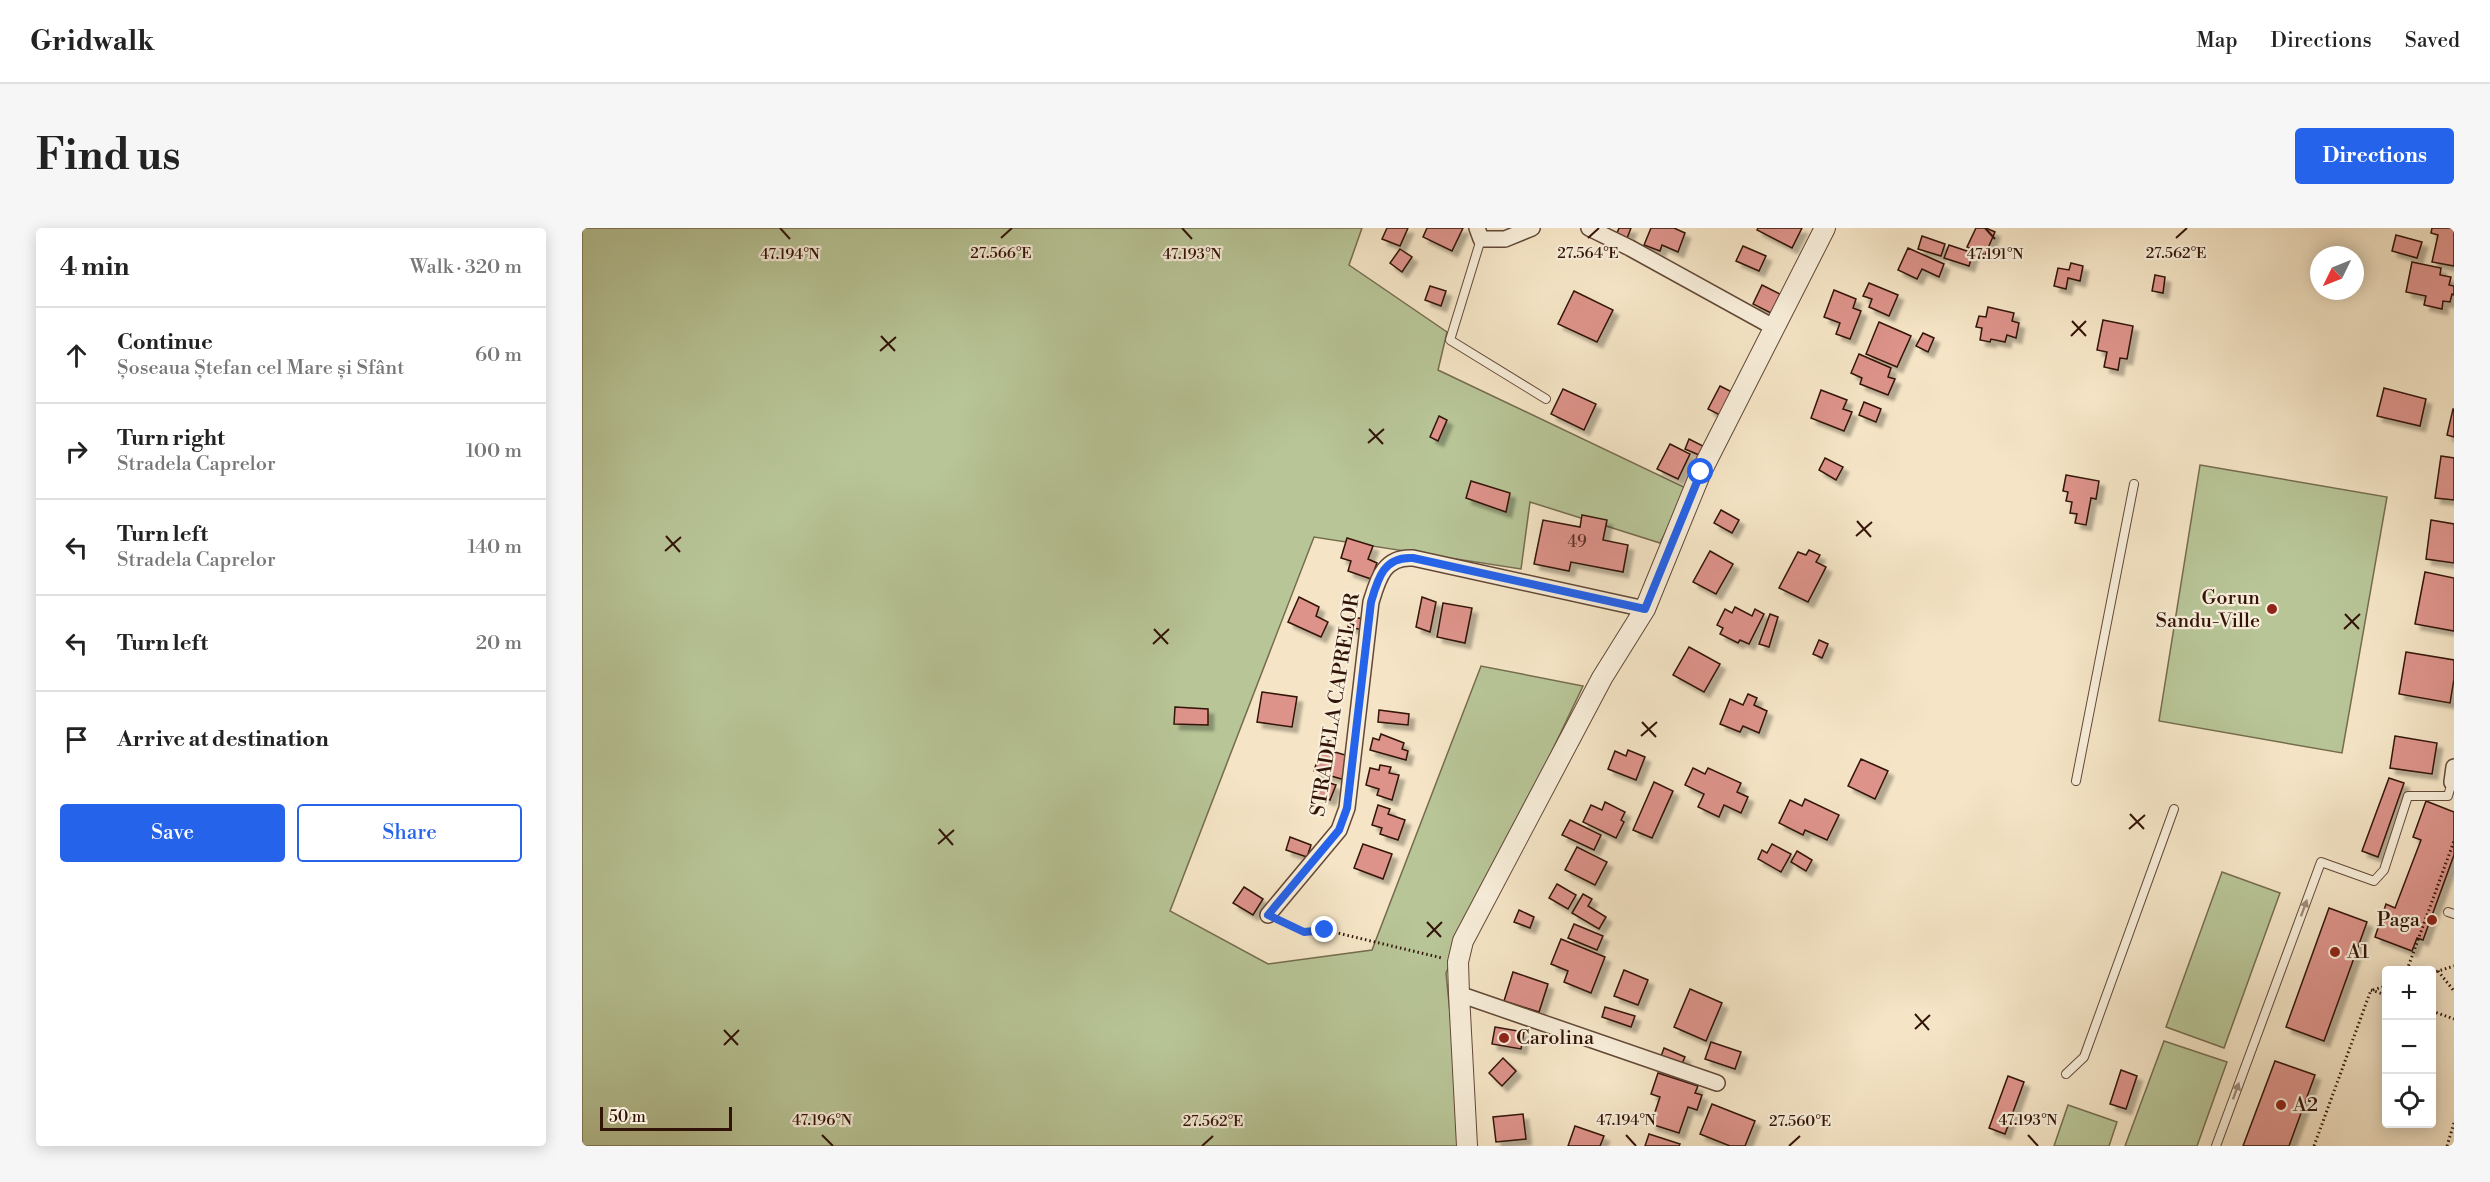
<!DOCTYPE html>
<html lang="en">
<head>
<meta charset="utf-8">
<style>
	body { margin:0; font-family:"Libre Bodoni",serif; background:#f6f6f6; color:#222 }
	.controls { position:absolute; right:18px; bottom:18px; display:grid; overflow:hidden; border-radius:6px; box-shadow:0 3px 15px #0003 }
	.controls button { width:54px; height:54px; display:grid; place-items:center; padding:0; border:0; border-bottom:2px solid #e0e0e0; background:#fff; color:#222; font:30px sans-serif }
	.compass { position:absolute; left:1728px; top:18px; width:54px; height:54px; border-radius:50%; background:#fff; box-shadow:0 3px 15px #0003; rotate:227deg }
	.scale { position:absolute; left:18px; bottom:15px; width:132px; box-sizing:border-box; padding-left:6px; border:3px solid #321307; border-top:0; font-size:16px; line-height:21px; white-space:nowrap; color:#321307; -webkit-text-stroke:4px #f8eeda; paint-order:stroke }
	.stop { position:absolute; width:18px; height:18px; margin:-14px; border:4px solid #2563eb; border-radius:50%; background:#fff }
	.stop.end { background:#2563eb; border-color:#fff; box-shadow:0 2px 6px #0008 }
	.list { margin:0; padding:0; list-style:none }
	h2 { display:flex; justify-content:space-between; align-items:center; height:78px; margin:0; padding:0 24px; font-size:26px }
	h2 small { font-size:20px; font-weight:400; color:#767676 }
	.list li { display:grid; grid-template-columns:39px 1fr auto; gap:18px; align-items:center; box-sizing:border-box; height:96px; padding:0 24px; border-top:2px solid #e0e0e0 }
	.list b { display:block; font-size:22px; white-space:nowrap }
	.list p { margin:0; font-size:20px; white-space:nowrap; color:#767676 }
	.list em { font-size:20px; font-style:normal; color:#767676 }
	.actions { display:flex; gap:12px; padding:18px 24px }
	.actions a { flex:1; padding:14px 0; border:2px solid #2563eb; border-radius:6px; text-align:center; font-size:21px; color:#2563eb }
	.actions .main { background:#2563eb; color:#fff }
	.icon { flex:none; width:33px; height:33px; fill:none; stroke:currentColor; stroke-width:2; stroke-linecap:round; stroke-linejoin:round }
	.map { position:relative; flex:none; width:1872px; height:918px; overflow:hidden; border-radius:6px }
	header { display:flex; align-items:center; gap:36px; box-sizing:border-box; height:84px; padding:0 30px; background:#fff; border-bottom:2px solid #e0e0e0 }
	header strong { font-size:28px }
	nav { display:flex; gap:33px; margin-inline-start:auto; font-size:21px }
	.intro { display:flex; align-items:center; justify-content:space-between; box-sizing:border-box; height:144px; padding:0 36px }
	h1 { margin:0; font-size:42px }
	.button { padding:15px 27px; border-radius:6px; background:#2563eb; color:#fff; font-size:21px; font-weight:700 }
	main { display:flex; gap:36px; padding:0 36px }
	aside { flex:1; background:#fff; border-radius:6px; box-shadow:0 3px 15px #0003 }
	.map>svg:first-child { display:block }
</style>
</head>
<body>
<header>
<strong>Gridwalk</strong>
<nav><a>Map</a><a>Directions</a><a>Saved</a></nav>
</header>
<div class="intro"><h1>Find us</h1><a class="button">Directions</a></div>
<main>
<aside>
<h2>4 min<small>Walk · 320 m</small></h2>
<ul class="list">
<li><svg class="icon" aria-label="ahead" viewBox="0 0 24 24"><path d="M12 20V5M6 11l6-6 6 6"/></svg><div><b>Continue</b><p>Șoseaua Ștefan cel Mare și Sfânt</p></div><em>60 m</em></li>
<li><svg class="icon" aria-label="right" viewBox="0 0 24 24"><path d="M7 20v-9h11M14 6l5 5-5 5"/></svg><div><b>Turn right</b><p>Stradela Caprelor</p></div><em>100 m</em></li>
<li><svg class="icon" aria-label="left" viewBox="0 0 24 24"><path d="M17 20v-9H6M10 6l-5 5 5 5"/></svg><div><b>Turn left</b><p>Stradela Caprelor</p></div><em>140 m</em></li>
<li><svg class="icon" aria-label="left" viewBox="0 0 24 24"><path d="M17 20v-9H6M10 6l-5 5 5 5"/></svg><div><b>Turn left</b></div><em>20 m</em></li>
<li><svg class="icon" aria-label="arrive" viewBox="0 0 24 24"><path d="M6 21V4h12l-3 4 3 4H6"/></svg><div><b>Arrive at destination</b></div></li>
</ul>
<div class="actions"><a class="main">Save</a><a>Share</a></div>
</aside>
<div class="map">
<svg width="1872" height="918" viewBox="0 0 1872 918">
	<defs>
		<filter id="shadow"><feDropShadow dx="5.5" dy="5.5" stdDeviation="1.5" flood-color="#0004"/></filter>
	</defs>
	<rect width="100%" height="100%" fill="#f5e5c6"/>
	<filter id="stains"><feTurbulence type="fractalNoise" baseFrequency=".00333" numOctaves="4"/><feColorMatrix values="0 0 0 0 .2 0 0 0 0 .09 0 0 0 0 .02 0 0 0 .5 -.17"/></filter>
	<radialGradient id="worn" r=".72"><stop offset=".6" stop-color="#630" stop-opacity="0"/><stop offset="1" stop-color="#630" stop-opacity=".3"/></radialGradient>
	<g fill="#b8c597" stroke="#756c4f" stroke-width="1.5">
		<path d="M0,0H780L767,37L865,104L856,142L1106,261L1078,315L948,274L939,341L732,309L588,683L686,736L790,722L899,438L1001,458L864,745L881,918H0Z"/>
		<path d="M1618,237L1805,269L1760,525L1577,493Z"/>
		<path d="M1640,644L1698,665L1642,820L1584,799Z"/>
		<path d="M1582,813L1645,834L1615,918H1543Z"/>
		<path d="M1486,877L1535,894L1527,918H1472Z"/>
	</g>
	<g fill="#dd938a" stroke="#321307" stroke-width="1.5" filter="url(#shadow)">
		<path d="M805,0H826L818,18L800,11Z"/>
		<path d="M845,0H881L870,23L841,9Z"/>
		<path d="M1037,0H1049L1044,13L1034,8Z"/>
		<path d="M1069,0H1092L1103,5L1096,24L1080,17L1078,23L1062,17Z"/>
		<path d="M1176,0H1220L1210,20L1175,2Z"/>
		<path d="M1394,0H1404L1413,4L1403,27L1385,19Z"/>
		<path d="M1850,0H1872V38L1850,34L1856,7L1849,5Z"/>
		<path d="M1814,7L1840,14L1835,30L1810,23Z"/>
		<path d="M1340,8L1363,16L1359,28L1336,21Z"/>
		<path d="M1367,17L1391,25L1387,38L1362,30Z"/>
		<path d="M1161,18L1184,28L1177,43L1154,33Z"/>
		<path d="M1326,20L1362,36L1357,49L1340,41L1335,51L1316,42Z"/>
		<path d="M818,21L830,29L820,44L808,35Z"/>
		<path d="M1830,34L1859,40L1858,47L1869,49L1867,57L1872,58V67L1870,66L1868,74L1861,73L1860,81L1842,77L1844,68L1824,64Z"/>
		<path d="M1489,35L1501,38L1498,53L1486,50L1484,61L1472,58L1476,40L1487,42Z"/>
		<path d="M1573,47L1583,49L1581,65L1570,63Z"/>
		<path d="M1287,55L1316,67L1307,88L1287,79L1290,71L1281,68Z"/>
		<path d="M1180,57L1198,66L1189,85L1171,76Z"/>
		<path d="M848,58L864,63L859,78L843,72Z"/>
		<path d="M1252,62L1274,71L1271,80L1279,83L1268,111L1254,106L1258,95L1242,89Z"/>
		<path d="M992,63L1031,82L1015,114L976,96Z"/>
		<path d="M1406,79L1432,85L1430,93L1437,95L1434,110L1425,107L1423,114L1409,111L1408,114L1398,112L1400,100L1394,99L1397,88L1404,89Z"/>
		<path d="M1521,92L1551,98L1545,131L1538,130L1536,142L1522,139L1525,124L1515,122Z"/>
		<path d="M1297,94L1329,108L1315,139L1284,126Z"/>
		<path d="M1341,105L1352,110L1346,124L1334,118Z"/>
		<path d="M1277,126L1309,140L1306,149L1313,151L1306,167L1278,156L1280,150L1269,145Z"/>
		<path d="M1138,158L1150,164L1138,187L1126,181Z"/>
		<path d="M1802,160L1844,171L1838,198L1795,188Z"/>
		<path d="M981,161L1014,176L1002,202L969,186Z"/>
		<path d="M1239,162L1265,172L1261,181L1270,184L1262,203L1229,190Z"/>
		<path d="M1282,174L1299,181L1294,194L1277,187Z"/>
		<path d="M1871,181H1872V209L1865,207Z"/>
		<path d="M857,188L865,192L856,213L848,209Z"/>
		<path d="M1107,211L1121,218L1117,227L1103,221Z"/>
		<path d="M1088,216L1108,226L1096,251L1075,241Z"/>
		<path d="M1859,228L1872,230V272L1853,270Z"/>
		<path d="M1243,230L1261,239L1254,252L1237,242Z"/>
		<path d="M1484,247L1517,253L1514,271L1509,270L1504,297L1493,295L1495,286L1488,285L1490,274L1484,273L1486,264L1481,263Z"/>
		<path d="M889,253L928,265L924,284L884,270Z"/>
		<path d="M1139,282L1157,292L1150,305L1132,295Z"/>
		<path d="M1000,287L1025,292L1021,312L1046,317L1041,344L989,334L987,343L952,336L961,292L998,299Z"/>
		<path d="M1849,292L1872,296V335L1844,331Z"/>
		<path d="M765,310L791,318L786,331L795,335L789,351L766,343L769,333L759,330Z"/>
		<path d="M1227,322L1238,327L1234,334L1244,339L1226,374L1197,360L1216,324L1224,327Z"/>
		<path d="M1128,323L1151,336L1134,366L1111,354Z"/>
		<path d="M1843,344L1872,350V403L1833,396Z"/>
		<path d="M717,369L737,379L734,388L746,394L739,409L706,394Z"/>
		<path d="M840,369L854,374L848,404L834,399Z"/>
		<path d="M861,375L890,380L883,415L855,409Z"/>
		<path d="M1153,379L1170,388L1173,381L1182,386L1167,416L1158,412L1156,415L1138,406L1141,400L1135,397L1143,381L1150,385Z"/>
		<path d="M1188,386L1196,389L1187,419L1177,416Z"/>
		<path d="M768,389L784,391L782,402L766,399Z"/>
		<path d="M1237,412L1246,416L1240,430L1231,426Z"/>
		<path d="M1107,419L1138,436L1122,464L1091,447Z"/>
		<path d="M1824,424L1872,432V451L1868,475L1817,466Z"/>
		<path d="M680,464L715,469L710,499L675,494Z"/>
		<path d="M1166,466L1175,470L1172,477L1185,483L1177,505L1161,498L1158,504L1138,496L1148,471L1161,477Z"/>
		<path d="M593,479L626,481V497L592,496Z"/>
		<path d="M797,482L827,486L826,497L796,494Z"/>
		<path d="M799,506L822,515L820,521L826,523L824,532L788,522L791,510L797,512Z"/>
		<path d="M1813,508L1855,515L1850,546L1808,540Z"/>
		<path d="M739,520L770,529L763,552L732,543Z"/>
		<path d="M1046,522L1063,529L1054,552L1026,541L1033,523L1044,528Z"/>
		<path d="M1279,531L1306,543L1293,571L1266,558Z"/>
		<path d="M798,537L809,539L807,545L817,547L810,572L795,567L797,561L784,557L788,540L797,542Z"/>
		<path d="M1111,540L1123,546L1126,540L1159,555L1155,564L1166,569L1159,585L1142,577L1137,589L1116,579L1122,566L1103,557Z"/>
		<path d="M1807,550L1822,555L1796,629L1780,623Z"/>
		<path d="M735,551L754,557L748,572L729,565Z"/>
		<path d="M1072,554L1091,563L1070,610L1051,602Z"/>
		<path d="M1223,571L1257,587L1245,612L1223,602L1221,607L1197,595L1208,572L1220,578Z"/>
		<path d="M1844,573L1872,584V627L1841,712L1835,710L1830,723L1793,709L1804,676L1813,680L1839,612L1831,609Z"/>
		<path d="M1023,574L1043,584L1039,592L1042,594L1034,610L1001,594L1009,577L1020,582Z"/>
		<path d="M796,577L808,581L806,586L823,592L816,612L798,606L800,600L790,597Z"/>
		<path d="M988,592L1019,607L1012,622L980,607Z"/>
		<path d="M708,609L729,617L725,629L704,622Z"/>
		<path d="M781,616L810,626L801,651L772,640Z"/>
		<path d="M1190,616L1209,626L1199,644L1176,631L1180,622L1185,625Z"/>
		<path d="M995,619L1025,634L1013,657L983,642Z"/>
		<path d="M1215,623L1230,632L1224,643L1209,634Z"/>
		<path d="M975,656L994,667L986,681L967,670Z"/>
		<path d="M662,659L681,671L671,687L651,675Z"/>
		<path d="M1001,666L1010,671L1006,678L1024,689L1017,701L990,685Z"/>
		<path d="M1747,680L1785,694L1742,813L1704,799Z"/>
		<path d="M937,682L952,689L948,700L932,694Z"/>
		<path d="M992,696L1021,708L1015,722L986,710Z"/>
		<path d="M979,711L1023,729L1009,765L982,754L986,743L969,736Z"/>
		<path d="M1042,742L1066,752L1056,777L1032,768Z"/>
		<path d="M931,744L966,756L957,784L922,773Z"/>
		<path d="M1108,761L1140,775L1124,813L1092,799Z"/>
		<path d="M1023,779L1053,788L1049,799L1020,789Z"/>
		<path d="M913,799L942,804L939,821L910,816Z"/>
		<path d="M1129,814L1159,824L1153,841L1123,831Z"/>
		<path d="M1082,820L1103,829L1098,840L1078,831Z"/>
		<path d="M921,830L934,843L920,858L907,845Z"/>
		<path d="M1693,833L1733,847L1707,918H1661Z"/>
		<path d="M1539,842L1555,848L1544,881L1528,876Z"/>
		<path d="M1076,845L1116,858L1113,865L1120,867L1115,882L1106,879L1097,905L1069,896L1078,869L1069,866Z"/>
		<path d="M1426,848L1442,854L1423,906L1407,900Z"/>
		<path d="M1130,876L1173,893L1163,918H1148L1118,906Z"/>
		<path d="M941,886L944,911L914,914L911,889Z"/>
		<path d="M993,898L1022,908L1018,918H986Z"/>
		<path d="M1067,906L1098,916L1097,918H1063Z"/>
	</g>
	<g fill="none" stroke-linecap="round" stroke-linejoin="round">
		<g stroke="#634837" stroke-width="10">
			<g id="service">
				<path d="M899,11L868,112L964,171"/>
				<path d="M1494,553L1552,256"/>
				<path d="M1866,684L1872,686"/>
				<path d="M1484,846L1502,829L1592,581"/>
				<path d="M1634,918L1739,634L1792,653L1802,642L1826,568H1866L1870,554"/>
			</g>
		</g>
		<g stroke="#634837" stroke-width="18">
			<g id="minor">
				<path d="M895,0L899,11H923L950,0"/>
				<path d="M1007,0L1048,20L1193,100"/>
				<path d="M1872,539L1870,554L1872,555"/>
				<path d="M686,687L757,602L765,580L789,374C796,351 802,328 831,330L1063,381"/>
				<path d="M877,766L1135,855"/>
			</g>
		</g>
		<g stroke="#634837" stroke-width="22">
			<path id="tertiary" d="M885,918L877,766L876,734L881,713L1020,450L1063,381L1119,244L1243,0"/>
		</g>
		<g stroke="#321307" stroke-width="3" stroke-dasharray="1.5 3" stroke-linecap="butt">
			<path d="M701,694L721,704L743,702L860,730"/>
			<path d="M1825,742L1872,613"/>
			<path d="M1856,743L1872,763"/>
			<path d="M1850,745L1872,738"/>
			<path d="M1789,762L1804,767"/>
			<path d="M1791,762L1804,758"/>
			<path d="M1850,783L1872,791"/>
			<path d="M1732,918L1789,762"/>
			<path d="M1865,918L1872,895"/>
		</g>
		<use href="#service" stroke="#f8eeda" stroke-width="8"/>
		<use href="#minor" stroke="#f8eeda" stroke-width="15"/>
		<use href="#tertiary" stroke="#f8eeda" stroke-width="20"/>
	</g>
	<defs><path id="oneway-solid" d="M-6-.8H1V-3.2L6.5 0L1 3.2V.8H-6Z" transform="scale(1.5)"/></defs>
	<g fill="#9f8b7b">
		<use href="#oneway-solid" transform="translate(1722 680) rotate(-70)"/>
		<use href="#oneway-solid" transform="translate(1654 863) rotate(-70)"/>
	</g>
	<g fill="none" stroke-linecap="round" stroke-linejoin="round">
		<path stroke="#2563eb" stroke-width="8" d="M743,702L722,704L686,687L757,602L765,580L789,374C796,350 802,328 831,330L1063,381L1119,244"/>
	</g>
	<path fill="none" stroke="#321307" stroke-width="2" d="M198,0L208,11M600,0L610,11M1403,0L1413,11M419,10L430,0M1006,10L1017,0M1594,10L1605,0M1490,93L1504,108M299,108L313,123M1489,108L1504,93M298,123L314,109M787,201L801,216M786,215L802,201M1275,293L1289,309M84,308L98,324M1274,308L1290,294M83,323L99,309M1763,386L1777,401M572,401L586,416M1762,401L1778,386M571,416L587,401M1060,494L1074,509M1059,508L1075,494M1548,586L1562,601M357,601L371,617M1547,601L1563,587M356,616L372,602M845,694L859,709M845,709L860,694M1333,786L1347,802M1333,801L1348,787M142,802L156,817M142,817L157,802M240,907L251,918M1044,907L1054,918M1446,907L1456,918M620,918L631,908M1207,918L1218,908"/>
	<g fill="#8f2418" stroke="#f8eeda" stroke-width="2">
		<circle cx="1690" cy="381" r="6"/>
		<circle cx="1850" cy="692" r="6"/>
		<circle cx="1753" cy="724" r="6"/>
		<circle cx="922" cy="810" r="6"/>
		<circle cx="1699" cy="877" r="6"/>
	</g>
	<g text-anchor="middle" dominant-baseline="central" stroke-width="4.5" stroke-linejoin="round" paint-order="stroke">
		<g font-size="16" fill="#5d3328">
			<text x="995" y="314">49</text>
		</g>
		<g font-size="20" fill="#321307" stroke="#f8eeda" text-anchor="start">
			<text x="1678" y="370" text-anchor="end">Gorun<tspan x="1678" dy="23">Sandu-Ville</tspan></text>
			<text x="1838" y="692" text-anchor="end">Paga</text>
			<text x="1765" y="724">A1</text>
			<text x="934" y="810">Carolina</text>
			<text x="1711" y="877">A2</text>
		</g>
		<g font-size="20" fill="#321307" stroke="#f8eeda">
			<text transform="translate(754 477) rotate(-81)">STRADELA CAPRELOR</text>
		</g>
	</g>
	<g font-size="15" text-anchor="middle" fill="#321307" stroke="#f8eeda" stroke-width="4.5" stroke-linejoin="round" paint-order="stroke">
		<text x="419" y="30">27.566°E</text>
		<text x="1006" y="30">27.564°E</text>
		<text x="1594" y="30">27.562°E</text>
		<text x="208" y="31">47.194°N</text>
		<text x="610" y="31">47.193°N</text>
		<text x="1413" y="31">47.191°N</text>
		<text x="240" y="897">47.196°N</text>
		<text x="1044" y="897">47.194°N</text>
		<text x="1446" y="897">47.193°N</text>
		<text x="631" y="898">27.562°E</text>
		<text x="1218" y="898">27.560°E</text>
	</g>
	<rect width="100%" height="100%" filter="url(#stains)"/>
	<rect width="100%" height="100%" fill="url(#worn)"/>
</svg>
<div class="controls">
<button>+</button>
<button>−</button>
<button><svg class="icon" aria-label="locate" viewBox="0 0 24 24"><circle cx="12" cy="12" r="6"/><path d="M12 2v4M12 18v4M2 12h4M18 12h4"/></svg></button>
</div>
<svg class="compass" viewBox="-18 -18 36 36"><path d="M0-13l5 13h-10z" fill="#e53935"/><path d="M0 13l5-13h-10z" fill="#767676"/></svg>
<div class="scale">50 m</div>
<div class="stop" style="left:1119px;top:244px"></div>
<div class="stop end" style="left:743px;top:702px"></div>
</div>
</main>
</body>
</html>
